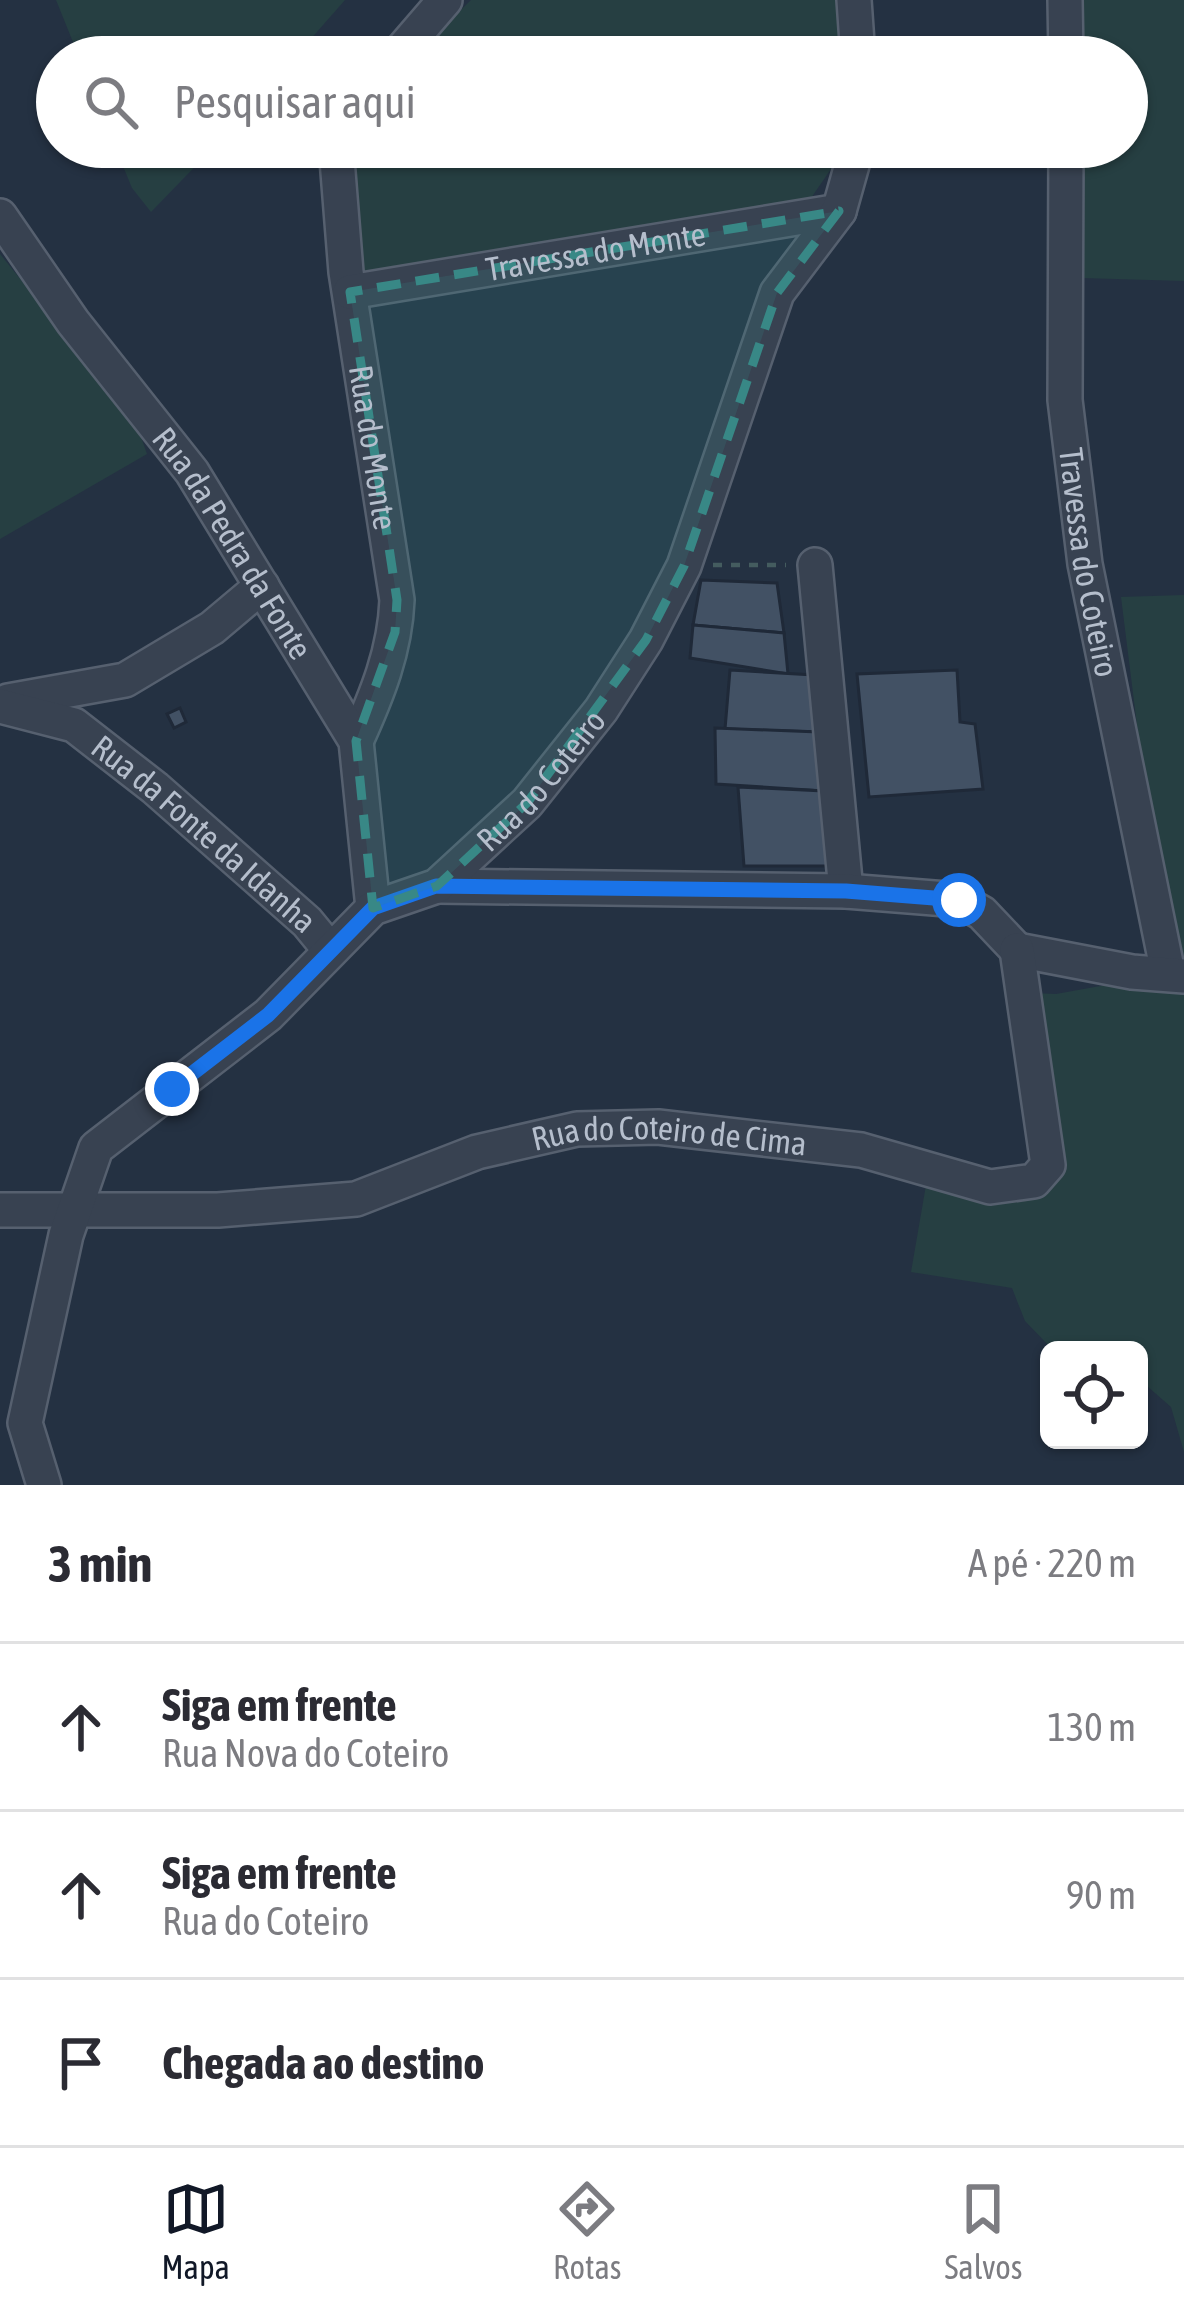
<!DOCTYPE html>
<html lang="pt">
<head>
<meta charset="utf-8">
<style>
	body { margin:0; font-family:"Asap Condensed",sans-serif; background:#f7f7f7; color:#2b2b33 }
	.controls { position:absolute; right:36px; bottom:36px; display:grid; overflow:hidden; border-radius:18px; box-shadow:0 3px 9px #0004 }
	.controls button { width:108px; height:108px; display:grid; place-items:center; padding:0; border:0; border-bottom:3px solid #e1e1e2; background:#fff; color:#2b2b33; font:60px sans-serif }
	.stop { position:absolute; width:36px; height:36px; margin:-27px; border:9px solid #1a73e8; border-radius:50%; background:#fff }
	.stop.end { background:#1a73e8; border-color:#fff; box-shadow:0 3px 12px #0008 }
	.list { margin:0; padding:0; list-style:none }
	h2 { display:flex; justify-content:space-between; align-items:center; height:156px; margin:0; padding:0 48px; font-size:51px }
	h2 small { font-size:39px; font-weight:400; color:#7c7c81 }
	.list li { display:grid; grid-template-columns:78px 1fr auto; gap:36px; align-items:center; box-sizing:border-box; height:168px; padding:0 48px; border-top:3px solid #e1e1e2 }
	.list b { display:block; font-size:45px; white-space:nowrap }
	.list p { margin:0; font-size:39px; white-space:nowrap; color:#7c7c81 }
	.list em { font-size:39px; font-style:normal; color:#7c7c81 }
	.icon { flex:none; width:66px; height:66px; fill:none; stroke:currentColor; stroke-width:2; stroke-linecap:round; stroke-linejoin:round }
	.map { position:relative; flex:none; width:1184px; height:1485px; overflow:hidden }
	.search { position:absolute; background:#fff; box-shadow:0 3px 9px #0004; left:36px; right:36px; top:36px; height:132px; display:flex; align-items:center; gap:30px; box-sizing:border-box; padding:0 42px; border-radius:66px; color:#7c7c81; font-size:45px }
	.sheet { height:660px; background:#fff }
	nav { display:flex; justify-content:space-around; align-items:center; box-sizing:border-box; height:168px; border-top:3px solid #e1e1e2; background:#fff; font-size:33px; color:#7c7c81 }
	nav a { display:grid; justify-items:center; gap:6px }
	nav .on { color:#111827 }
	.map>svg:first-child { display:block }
</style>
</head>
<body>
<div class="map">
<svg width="1184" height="1485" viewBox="0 0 1184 1485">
	<rect width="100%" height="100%" fill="#243142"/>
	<g fill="#263f42">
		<path d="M56,0H345L295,57H79Z"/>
		<path d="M471,0H846L851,57H413Z"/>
		<path d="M1082,0H1184V281L1082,278L1073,147H1127V57H1073Z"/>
		<path d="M115,147H214L151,212L132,188Z"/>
		<path d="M353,147H846L807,204L374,295L360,272L348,154Z"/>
		<path d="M0,254L135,420L147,454L0,539Z"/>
		<path d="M1184,595V1452L1171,1407L1139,1379V1350H1053L1025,1321L1012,1288L911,1272L926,1185L1035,1197L1031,993L1056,994L1139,979L1172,937L1144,781L1121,597Z"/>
	</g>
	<g fill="#425164" stroke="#1f2938" stroke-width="3">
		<path d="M701,580L777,583L784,633L693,625Z"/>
		<path d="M693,625L784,633L788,674L690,658Z"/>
		<path d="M730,670L814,675L819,732L725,729Z"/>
		<path d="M957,670L960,722L975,724L983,789L869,797L857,674Z"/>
		<path d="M180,708L186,722L174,728L167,714Z"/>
		<path d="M715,728L819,732L824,791L716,784Z"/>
		<path d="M738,787L824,791L830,866H744Z"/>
	</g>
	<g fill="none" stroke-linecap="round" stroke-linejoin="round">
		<g stroke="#56606f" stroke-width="38">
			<g id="minor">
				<path d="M854,0L858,57"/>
				<path d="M1065,0L1066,57"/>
				<path d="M396,57L445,0"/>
				<path id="s1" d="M336,147L346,272L397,600C395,651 377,695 356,741"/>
				<path id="s2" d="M1066,147L1065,400L1085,564L1168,973"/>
				<path id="s3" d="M0,216L73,322L192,472L356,741L373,908"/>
				<path id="s4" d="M350,292L839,211"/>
				<path d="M815,565L846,891"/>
				<path d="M8,701L125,680L212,628L262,586"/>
				<path id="s5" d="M0,706L74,725L155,788L307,922L330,950"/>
				<path d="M437,886L846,891L959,900L982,913L1017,950"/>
				<path d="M1017,950L1132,972L1184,976"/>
				<path id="s6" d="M0,1210H218L356,1199L477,1152L577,1129L658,1127L861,1150L990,1187L1034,1181L1048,1165L1017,950"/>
				<path id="s7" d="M44,1485L25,1423L66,1235L96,1148L268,1015L373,908L437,886L527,803L601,710L646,640L684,566L777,293L839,211L857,147"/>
			</g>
		</g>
		<path stroke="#445c5f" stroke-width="4.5" stroke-dasharray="9 9" stroke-linecap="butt" d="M713,565H786"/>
		<use href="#minor" stroke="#384251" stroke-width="33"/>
	</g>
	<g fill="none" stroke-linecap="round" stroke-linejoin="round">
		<path stroke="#1a73e8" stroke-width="15" d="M172,1089L268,1015L373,908L436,886L846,891L959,900"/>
	</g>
	<path fill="#388886" fill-opacity="0.2" stroke="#388886" stroke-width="9" stroke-dasharray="24 15" stroke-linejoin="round" d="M839,211L777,293L684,566L646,640L527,803L437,886L373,908L356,741L395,632L397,600L350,292Z"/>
	<g text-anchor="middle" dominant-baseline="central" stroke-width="12" stroke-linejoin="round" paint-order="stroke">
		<g font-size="33" fill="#b5becc" stroke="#1d2736">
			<text stroke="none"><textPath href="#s4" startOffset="249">Travessa do Monte</textPath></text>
			<text stroke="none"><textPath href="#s1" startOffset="303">Rua do Monte</textPath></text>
			<text stroke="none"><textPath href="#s3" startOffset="402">Rua da Pedra da Fonte</textPath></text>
			<text stroke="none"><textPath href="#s2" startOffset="417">Travessa do Coteiro</textPath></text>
			<text stroke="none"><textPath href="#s7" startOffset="933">Rua do Coteiro</textPath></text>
			<text stroke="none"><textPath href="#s5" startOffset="246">Rua da Fonte da Idanha</textPath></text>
			<text stroke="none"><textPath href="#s6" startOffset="681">Rua do Coteiro de Cima</textPath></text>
		</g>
	</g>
</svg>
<div class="controls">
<button><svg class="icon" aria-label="locate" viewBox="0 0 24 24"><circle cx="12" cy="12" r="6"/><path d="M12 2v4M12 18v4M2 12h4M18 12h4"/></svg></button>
</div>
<div class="stop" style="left:959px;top:900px"></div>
<div class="stop end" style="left:172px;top:1089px"></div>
<div class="search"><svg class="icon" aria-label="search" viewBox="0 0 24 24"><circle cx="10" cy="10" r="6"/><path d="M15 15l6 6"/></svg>Pesquisar aqui</div>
</div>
<section class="sheet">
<h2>3 min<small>A pé · 220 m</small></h2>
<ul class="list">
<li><svg class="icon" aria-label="ahead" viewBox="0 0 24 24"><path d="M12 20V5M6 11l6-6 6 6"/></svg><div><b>Siga em frente</b><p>Rua Nova do Coteiro</p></div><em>130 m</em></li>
<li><svg class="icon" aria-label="ahead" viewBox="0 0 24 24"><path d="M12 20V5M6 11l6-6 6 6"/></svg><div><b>Siga em frente</b><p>Rua do Coteiro</p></div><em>90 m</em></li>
<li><svg class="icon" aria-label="arrive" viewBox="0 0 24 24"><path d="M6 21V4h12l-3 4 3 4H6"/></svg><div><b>Chegada ao destino</b></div></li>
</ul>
</section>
<nav>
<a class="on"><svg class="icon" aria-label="map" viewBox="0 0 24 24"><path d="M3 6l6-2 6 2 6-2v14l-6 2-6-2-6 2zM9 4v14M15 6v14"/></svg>Mapa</a>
<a><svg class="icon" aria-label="directions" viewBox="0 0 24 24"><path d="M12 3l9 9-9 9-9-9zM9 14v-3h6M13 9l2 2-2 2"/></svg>Rotas</a>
<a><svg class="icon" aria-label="saved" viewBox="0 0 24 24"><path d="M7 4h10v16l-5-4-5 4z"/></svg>Salvos</a>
</nav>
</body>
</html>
